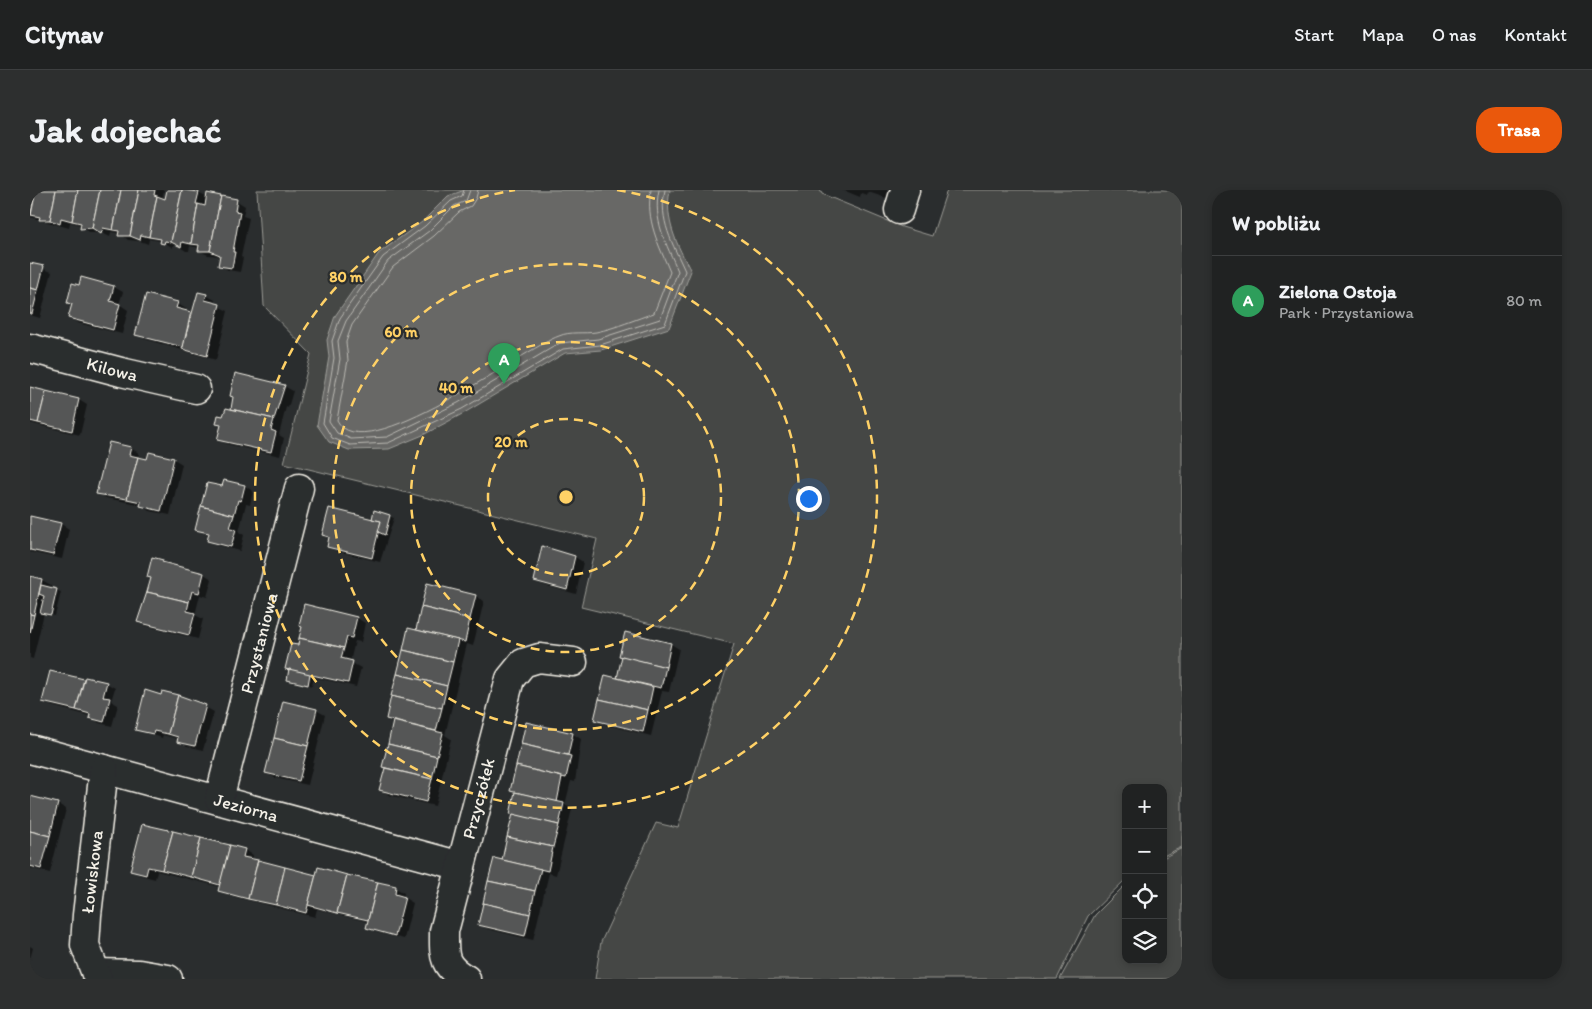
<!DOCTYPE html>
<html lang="pl">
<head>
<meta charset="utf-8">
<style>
	body { margin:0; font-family:Itim,sans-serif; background:#2d2f2f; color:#f1f3f6 }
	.controls { position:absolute; right:15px; bottom:15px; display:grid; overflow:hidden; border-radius:10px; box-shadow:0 2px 8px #0003 }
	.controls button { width:45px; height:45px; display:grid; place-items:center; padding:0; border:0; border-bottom:1px solid #3d3f40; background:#202222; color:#f1f3f6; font:25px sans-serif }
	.you { position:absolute; left:778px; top:308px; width:18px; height:18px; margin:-12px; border:4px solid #fff; border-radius:50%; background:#1a73e8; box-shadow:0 0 0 8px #1a73e833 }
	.badge { display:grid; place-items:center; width:32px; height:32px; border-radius:50%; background:#ea580c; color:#fff; font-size:16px; font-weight:700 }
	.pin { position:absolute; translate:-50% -41px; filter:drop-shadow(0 1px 2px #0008) }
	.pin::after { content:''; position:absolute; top:26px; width:18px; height:15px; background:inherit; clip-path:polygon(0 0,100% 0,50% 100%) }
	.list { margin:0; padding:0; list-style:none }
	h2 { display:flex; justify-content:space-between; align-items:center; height:65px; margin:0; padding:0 20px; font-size:21px }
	h2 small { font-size:16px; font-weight:400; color:#a2a4a5 }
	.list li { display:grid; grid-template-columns:32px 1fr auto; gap:15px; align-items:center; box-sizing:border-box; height:90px; padding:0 20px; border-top:1px solid #3d3f40 }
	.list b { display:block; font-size:19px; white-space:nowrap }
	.list p { margin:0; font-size:16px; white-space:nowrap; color:#a2a4a5 }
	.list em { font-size:16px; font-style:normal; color:#a2a4a5 }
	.icon { flex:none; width:28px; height:28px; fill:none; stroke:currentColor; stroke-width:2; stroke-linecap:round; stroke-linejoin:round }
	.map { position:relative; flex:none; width:1152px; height:789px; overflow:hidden; border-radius:20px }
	header { display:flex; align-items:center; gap:30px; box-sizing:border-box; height:70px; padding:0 25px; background:#202222; border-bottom:1px solid #3d3f40 }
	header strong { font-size:24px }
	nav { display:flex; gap:28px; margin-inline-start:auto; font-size:18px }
	.intro { display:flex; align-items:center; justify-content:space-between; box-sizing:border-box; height:120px; padding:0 30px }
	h1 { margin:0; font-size:35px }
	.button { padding:12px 22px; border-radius:20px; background:#ea580c; color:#fff; font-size:18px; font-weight:700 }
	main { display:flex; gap:30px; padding:0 30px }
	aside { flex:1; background:#202222; border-radius:20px; box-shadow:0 2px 8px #0003 }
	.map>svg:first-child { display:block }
</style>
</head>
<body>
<header>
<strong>Citynav</strong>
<nav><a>Start</a><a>Mapa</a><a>O nas</a><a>Kontakt</a></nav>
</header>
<div class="intro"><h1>Jak dojechać</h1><a class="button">Trasa</a></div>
<main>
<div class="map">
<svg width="1152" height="789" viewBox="0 0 1152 789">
	<rect width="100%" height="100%" fill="#2a2d2e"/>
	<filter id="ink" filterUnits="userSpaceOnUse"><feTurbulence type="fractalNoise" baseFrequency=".02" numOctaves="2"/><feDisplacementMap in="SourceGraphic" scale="10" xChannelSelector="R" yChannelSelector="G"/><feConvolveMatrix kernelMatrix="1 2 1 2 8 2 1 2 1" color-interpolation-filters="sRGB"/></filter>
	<g filter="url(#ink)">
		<g fill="#444645" stroke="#9c9c96">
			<path d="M227,0H790L792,4L872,37L902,46L917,0H1152V657L1133,666V598H1096V689L1058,726L1027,789H565L571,752L626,633L648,638L704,454L551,417L567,349L254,273L281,164L234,116Z"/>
			<path d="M1152,658V789H1030L1065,725L1096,694V770H1133V668Z"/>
		</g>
		<path fill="#676866" stroke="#9f9f9a" d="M435,0H640C634,30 647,55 661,81L639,138L571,160L535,163L434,223L393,245L359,259L319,260L299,252L287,235L299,167L297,150L305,126L349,63L392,32L418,6Z"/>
		<g fill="#0007" fill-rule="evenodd">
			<path d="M0,0H134L132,9L136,10L138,0H153L168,3L178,8V5L207,11L215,16L213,26L219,28L211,67L213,68L210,82L198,80L190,75L191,66L178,65L170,61V58L160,56L159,61H156L147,55H143V58L132,51L119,49L118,54L110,51L98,50L90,43L81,42L80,47L72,43H60L52,38V35L40,32L39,38L0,27ZM206,12H208L205,28L203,27Z"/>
			<path d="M813,0H868L859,9L838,2L837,5L831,3L830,7Z"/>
			<path d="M0,74L22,82L10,128L0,125Z"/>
			<path d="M52,89L84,97L93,102L89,114L98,120L92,144L48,133L40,128L43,115L38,112L50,97Z"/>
			<path d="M176,105L185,110L184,114L198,121L186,170L115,149L106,144L117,106L148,114L156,119L155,122L162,124Z"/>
			<path d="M254,196L263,201L258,218L256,217L249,245L254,248L250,266L197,254L189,249L192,236L187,234L202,220L205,207Z"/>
			<path d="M0,198L49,210L57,215L50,245L0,233Z"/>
			<path d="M100,258L109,263L108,268L118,271L144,269L152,274L140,325L120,321L112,315L76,308L68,303Z"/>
			<path d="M195,291L215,296L223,301L220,315L216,314L209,342L214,345L210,361L187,355L178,350L180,345L167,339L193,298Z"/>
			<path d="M345,322L364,328L350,372L307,361L298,356L300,349L293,345L343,330Z"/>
			<path d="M0,327L31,334L39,339L32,369L0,362Z"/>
			<path d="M545,367L553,372L546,404L514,395L505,390Z"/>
			<path d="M132,371L139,375L174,384L182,389L177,407L170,405L165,425L173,429L168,449L117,436L109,431Z"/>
			<path d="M0,387L12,390L21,395L20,398L31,402L25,426L14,423L3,469L0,468Z"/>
			<path d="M398,395L446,406L454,411L443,456L437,454L415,545L421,549L405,616L359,605L351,600L356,578L353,576L364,533L357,529L386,442Z"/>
			<path d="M274,416L327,428L335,433L331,452L325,451L320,472L331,478L326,497L284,487L282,496L258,489L273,437Z"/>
			<path d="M596,444L641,454L649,459L639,502L632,501L621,546L574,534L566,530L588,490Z"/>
			<path d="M21,482L76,493L85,498L81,511L88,515L82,536L69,533L60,526L22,516L14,511Z"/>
			<path d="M175,517L184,522L173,560L157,556L149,551V549L133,545L132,548L106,539Z"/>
			<path d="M286,520L295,525L278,595L245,588L237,583Z"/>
			<path d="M497,534L543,544L551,549L545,592L541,591L535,615L542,619L526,685L519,683L503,750L458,739L449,734L473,671L484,625L486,603L482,600Z"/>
			<path d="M0,607L28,614L36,619L20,683L0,678Z"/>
			<path d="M113,635L215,660L223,665L222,670L287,686L289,679L366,698L374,703L373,707L383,713L374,749L346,742L338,737L339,732L287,719L285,727L198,705L190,701L191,697L127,681L125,689L110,685L102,680Z"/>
			<path d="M0,756L3,758L0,769Z"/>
		</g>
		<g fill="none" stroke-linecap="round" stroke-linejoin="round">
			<g stroke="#bcbab4" stroke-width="1">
				<path d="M434,0L432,6L421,11L395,36L353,67L310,128L302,151L304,168L293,233L302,248L320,255L358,253L432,219L533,159L570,155L635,134L655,81C643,54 628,30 635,0"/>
				<path d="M440,0L436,11L424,16L399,41L358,71L316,131L308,151L310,169L299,231L307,243L321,249L357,247L428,213L530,153L568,149L630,129L648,81C637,55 622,30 629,0"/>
				<path d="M448,0L446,8L441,16L429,22L404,46L363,77L322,135L316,152L318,170L307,230C332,282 494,158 529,146C540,141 554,144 566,142C586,138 606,129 624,123L640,82C629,55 615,30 621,0"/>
			</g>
		</g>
		<g fill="#555756" stroke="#f4f1e8">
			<path d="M0,0H6L1,25H0Z"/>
			<path d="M6,0H26L20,30H9L10,27L1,25Z"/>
			<path d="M26,0H48L42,31L31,28L30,34L20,30Z"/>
			<path d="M48,0H70L62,38L50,39L51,33L42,31Z"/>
			<path d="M70,0H91L83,40L73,38L71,44L62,38Z"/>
			<path d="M91,0H109L100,46H88L89,41L83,40Z"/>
			<path d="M109,0H125L124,5L127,6L119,47L111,45L110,50L100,46Z"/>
			<path d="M137,0H152L141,52L135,51L134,54L130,53L131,49L119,47L127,6L135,9Z"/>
			<path d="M152,0L169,2L166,14H168L161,54L152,52L151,57L141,52Z"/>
			<path d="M177,3L191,6L180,61H168L169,55L161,54L168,14L175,16Z"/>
			<path d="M191,6L207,9L205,21L210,22L203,62H205L202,78L188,76L190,65L180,61Z"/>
			<path d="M0,73L14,76L8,100L0,98Z"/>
			<path d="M51,87L84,96L80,111L90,114L83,140L38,128L42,114L37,113L42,93L49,95Z"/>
			<path d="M0,98L8,100L2,124H0Z"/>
			<path d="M168,102L177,104L175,110L190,114L177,166L152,159Z"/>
			<path d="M116,104L148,112L146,118L161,122L153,157L105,145Z"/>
			<path d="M205,183L255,195L244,229L201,219L203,207L200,206Z"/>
			<path d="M0,197L16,201L8,233L0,231Z"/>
			<path d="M16,201L49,209L42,241L8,233Z"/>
			<path d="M196,218L244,229L241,240L246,242L241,262L187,250L191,235L186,234L188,225L193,226Z"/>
			<path d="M79,252L101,257L99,265L108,267L97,309L66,304Z"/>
			<path d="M119,262L144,268L131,321L110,316L111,312L97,309L108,267L117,269Z"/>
			<path d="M194,290L215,295L211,311L208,310L204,325L171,316L177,293L192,296Z"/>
			<path d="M171,316L204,325L200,338L206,339L201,357L177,351L179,343L165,340Z"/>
			<path d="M299,318L351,331L342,368L297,357L299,347L292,345Z"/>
			<path d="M344,320L360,325L355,345L348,342L351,331L342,329Z"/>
			<path d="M0,326L31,333L23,365L0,360Z"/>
			<path d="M512,356L545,366L537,400L504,391Z"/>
			<path d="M122,367L133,370L132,372L174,383L169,403L162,401L159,412L117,402L121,388L117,387Z"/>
			<path d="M0,386L12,389L4,425L0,424Z"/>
			<path d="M397,393L446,405L440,429L391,417Z"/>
			<path d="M11,395L27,399L21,425L10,423L14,406L9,404Z"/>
			<path d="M117,402L159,412L157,421L165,423L159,445L107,432Z"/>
			<path d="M274,414L327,427L322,448L317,447L314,458L269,448L272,437L269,436Z"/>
			<path d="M391,417L440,429L435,452L386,440Z"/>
			<path d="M0,424L4,425L0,443Z"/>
			<path d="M378,438L428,450L423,472L373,460Z"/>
			<path d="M595,442L641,453L636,477L589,466Z"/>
			<path d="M269,448L314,458L311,468L323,471L318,493L255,479L261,454L268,455Z"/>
			<path d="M373,460L423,472L417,496L367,484Z"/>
			<path d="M592,466L636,477L631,498L587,488Z"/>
			<path d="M259,479L280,484L278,495L257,490Z"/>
			<path d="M20,481L54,489L46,520L12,512Z"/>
			<path d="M367,484L417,496L412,518L361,506Z"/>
			<path d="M575,485L623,497L618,520L569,509Z"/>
			<path d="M55,487L77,492L73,507L80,508L74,532L59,528L60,524L46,520Z"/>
			<path d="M115,500L131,505L132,501L148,505L138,544L124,541L123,544L105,540Z"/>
			<path d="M148,505L176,515L165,556L147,552L148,547L138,544Z"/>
			<path d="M361,506L412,518L406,541L356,529Z"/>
			<path d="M569,509L618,520L613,542L564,530Z"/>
			<path d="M253,511L287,519L278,556L244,548Z"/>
			<path d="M363,531L413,543L407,566L358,554Z"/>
			<path d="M496,532L543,543L538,565L491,554Z"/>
			<path d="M244,548L278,556L269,591L235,583Z"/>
			<path d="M358,554L407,566L402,589L352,577Z"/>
			<path d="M491,554L541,566L536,588L486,576Z"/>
			<path d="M486,576L532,587L527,612L480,601Z"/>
			<path d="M355,578L402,589L396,612L349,600Z"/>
			<path d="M485,602L534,613L529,635L480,624Z"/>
			<path d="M0,606L28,613L20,646L0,641Z"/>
			<path d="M483,624L529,635L523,657L477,647Z"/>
			<path d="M112,634L143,641L132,680L118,677L116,685L100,681Z"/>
			<path d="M0,641L20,646L11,679L0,676Z"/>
			<path d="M143,641L171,648L161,687L132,680Z"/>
			<path d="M477,647L523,657L518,681L472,670Z"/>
			<path d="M171,648L200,655L190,695L161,687Z"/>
			<path d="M200,655L215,659L213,667L228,670L218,709L188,701Z"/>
			<path d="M464,668L511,679L505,701L458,691Z"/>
			<path d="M228,670L255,677L246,715L218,709Z"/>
			<path d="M255,677L286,685L276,723L246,715Z"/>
			<path d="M288,677L317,685L307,723L278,715Z"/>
			<path d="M317,685L348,692L338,730L307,723Z"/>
			<path d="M458,691L505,701L500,724L453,713Z"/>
			<path d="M348,692L366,696L365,704L375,707L365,746L336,738Z"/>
			<path d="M453,713L500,724L495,746L448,735Z"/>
		</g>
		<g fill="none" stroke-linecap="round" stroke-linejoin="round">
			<g stroke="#f4f1e8" stroke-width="31">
				<g id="minor">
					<path d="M869,20L875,0"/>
					<path id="s1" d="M0,158L91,182L166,199"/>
					<path id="s2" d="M0,559L431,676"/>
					<path id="s3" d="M189,609L269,298"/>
					<path d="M66,783L109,784L138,789"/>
					<path id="s4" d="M68,789L55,755L57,725L74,579"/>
					<path id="s5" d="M436,789C412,776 414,765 414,741L480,489L493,473L509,468L543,472"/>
				</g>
			</g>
			<use href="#minor" stroke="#2a2d2e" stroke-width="28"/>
		</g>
	</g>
	<g fill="none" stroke="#ffd166" stroke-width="2.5" stroke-dasharray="9 6">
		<circle cx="536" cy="307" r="78"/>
		<circle cx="536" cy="307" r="155"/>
		<circle cx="536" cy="307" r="233"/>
		<path d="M587 0A311 311 0 1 1 485 0"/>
	</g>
	<g text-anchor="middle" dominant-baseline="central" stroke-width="4.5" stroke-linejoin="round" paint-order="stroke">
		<g font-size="18" fill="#f4f1e8" stroke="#2a2d2e">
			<text stroke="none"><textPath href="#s1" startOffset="85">Kilowa</textPath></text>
			<text stroke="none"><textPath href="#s3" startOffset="161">Przystaniowa</textPath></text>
			<text stroke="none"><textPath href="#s5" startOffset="194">Przyczółek</textPath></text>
			<text stroke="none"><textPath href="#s2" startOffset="224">Jeziorna</textPath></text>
			<text stroke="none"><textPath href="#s4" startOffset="110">Łowiskowa</textPath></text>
		</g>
	</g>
	<circle cx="536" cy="307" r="8" fill="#ffd166" stroke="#2a2d2e" stroke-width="2.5"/>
	<g font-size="15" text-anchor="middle" font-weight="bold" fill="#ffd166" stroke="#2a2d2e" stroke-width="4.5" stroke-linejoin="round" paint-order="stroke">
		<text x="316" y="92">80 m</text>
		<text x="371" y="147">60 m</text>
		<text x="426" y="203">40 m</text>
		<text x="481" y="257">20 m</text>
	</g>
</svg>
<div class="controls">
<button>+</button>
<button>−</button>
<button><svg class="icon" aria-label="locate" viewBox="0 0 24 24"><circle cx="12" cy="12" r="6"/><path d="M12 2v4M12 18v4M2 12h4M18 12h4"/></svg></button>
<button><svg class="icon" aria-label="layers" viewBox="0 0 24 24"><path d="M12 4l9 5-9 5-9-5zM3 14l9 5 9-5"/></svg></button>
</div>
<div class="you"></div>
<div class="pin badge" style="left:474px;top:194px;background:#2e9e5b">A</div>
</div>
<aside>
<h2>W pobliżu<small></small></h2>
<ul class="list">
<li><span class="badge" style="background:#2e9e5b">A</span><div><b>Zielona Ostoja</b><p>Park · Przystaniowa</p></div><em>80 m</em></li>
</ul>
</aside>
</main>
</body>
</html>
